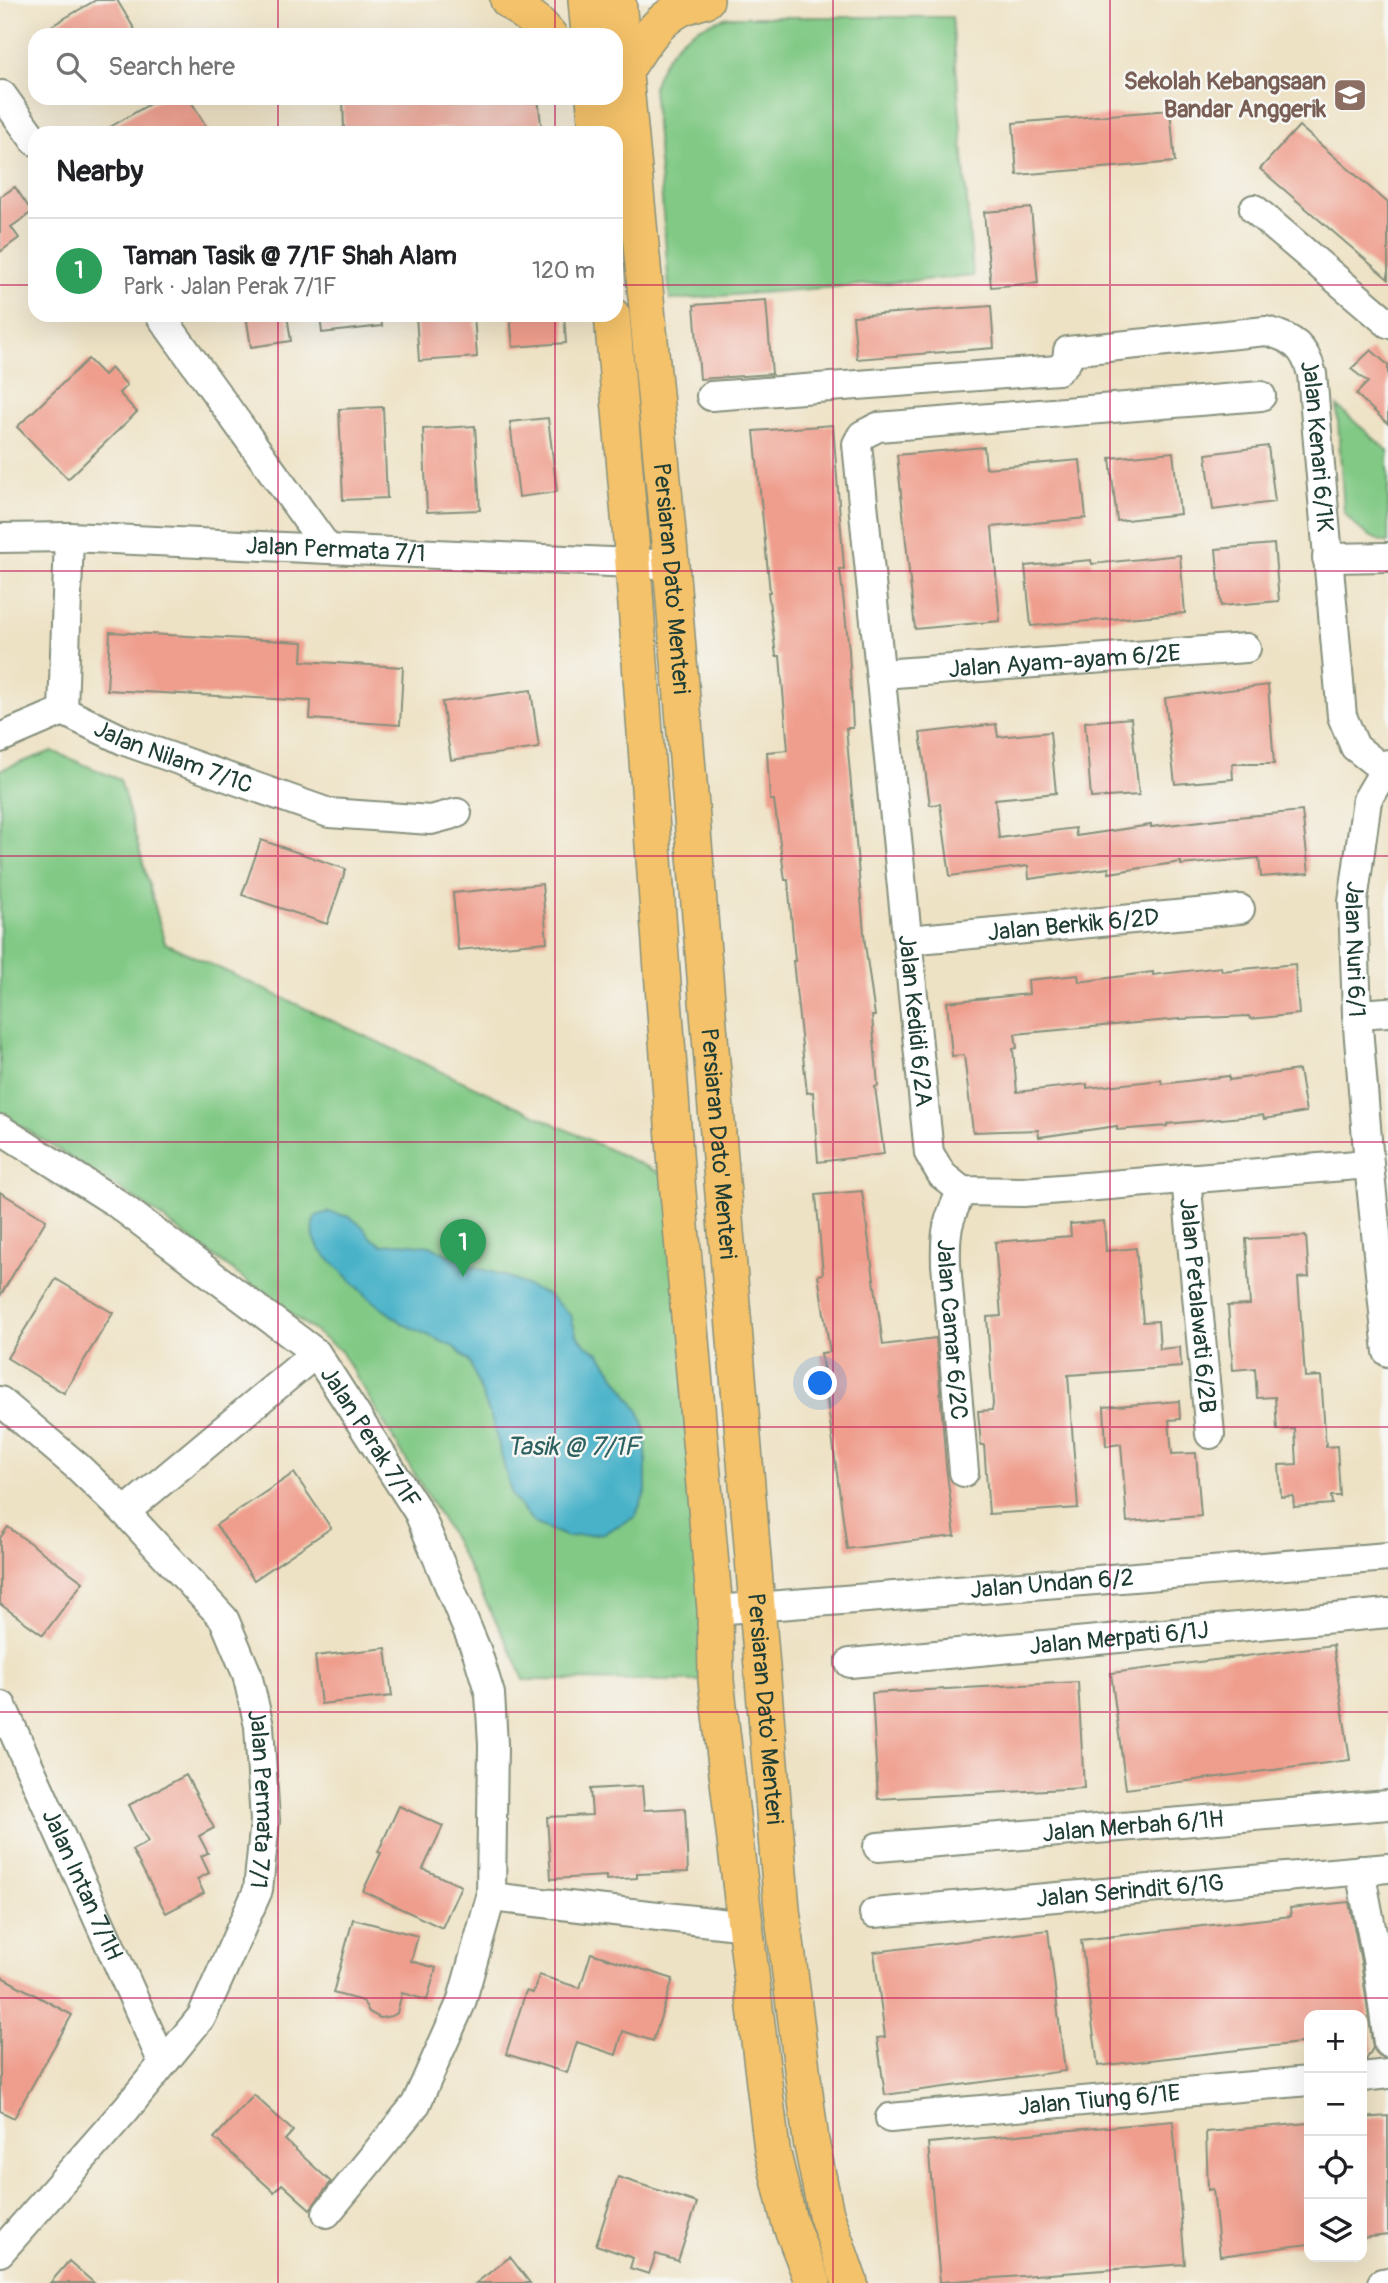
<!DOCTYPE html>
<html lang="en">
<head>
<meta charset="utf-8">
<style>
	body { margin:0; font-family:Pangolin,sans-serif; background:#f2f2f2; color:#202124 }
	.controls { position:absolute; right:21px; bottom:21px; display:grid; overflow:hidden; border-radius:14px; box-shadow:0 7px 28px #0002 }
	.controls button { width:63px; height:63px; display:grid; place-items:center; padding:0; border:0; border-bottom:2px solid #e0e0e0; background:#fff; color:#202124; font:35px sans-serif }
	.you { position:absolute; left:821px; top:1384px; width:24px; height:24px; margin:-18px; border:5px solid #fff; border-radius:50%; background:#1a73e8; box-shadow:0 0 0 10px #1a73e833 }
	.badge { display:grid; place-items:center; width:46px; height:46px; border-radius:50%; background:#b5179e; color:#fff; font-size:23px; font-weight:700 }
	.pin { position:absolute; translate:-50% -58px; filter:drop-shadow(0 2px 4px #0008) }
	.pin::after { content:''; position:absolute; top:37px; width:24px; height:21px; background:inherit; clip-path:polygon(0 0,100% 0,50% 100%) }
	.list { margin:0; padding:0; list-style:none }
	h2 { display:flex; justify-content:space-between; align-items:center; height:91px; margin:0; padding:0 28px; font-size:30px }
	h2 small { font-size:23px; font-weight:400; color:#757577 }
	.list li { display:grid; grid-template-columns:46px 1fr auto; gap:21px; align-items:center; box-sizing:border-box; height:105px; padding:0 28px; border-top:2px solid #e0e0e0 }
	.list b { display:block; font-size:26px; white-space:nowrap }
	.list p { margin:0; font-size:23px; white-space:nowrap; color:#757577 }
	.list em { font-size:23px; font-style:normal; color:#757577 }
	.icon { flex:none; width:38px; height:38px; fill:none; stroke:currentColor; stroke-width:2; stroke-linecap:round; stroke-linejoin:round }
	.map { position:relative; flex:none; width:1388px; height:2283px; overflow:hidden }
	.search { position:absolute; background:#fff; box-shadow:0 7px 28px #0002; left:28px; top:28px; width:595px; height:77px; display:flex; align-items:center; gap:18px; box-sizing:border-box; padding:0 24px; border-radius:21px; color:#757577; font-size:26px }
	.panel { position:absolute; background:#fff; box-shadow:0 7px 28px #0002; left:28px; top:126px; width:595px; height:196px; border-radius:21px }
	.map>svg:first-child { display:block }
</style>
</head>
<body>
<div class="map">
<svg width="1388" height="2283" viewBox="0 0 1388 2283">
	<rect width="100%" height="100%" fill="#f6f6f2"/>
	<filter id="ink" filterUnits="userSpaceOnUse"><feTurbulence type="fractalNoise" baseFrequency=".0143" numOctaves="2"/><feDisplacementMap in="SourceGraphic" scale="14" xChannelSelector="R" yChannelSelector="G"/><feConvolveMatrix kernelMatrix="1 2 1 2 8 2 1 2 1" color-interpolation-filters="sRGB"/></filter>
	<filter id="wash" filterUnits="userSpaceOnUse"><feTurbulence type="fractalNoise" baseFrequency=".00686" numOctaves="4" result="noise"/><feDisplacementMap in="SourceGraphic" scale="28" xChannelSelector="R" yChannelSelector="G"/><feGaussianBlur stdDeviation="1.57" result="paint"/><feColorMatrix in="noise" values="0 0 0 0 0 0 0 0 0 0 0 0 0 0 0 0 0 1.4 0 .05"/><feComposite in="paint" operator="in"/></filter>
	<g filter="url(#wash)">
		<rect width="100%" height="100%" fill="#eee2c5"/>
		<g fill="#81c985" stroke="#50835c" stroke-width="2">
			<path d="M728,17H952L973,276L670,300L653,87C667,46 686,29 728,17Z"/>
			<path d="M1337,406L1388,451V543C1369,539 1355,527 1344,512Z"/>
			<path d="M52,751L120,780L165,943L677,1181L716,1681L524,1680L513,1654L451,1535L341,1351L142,1203L0,1113V770Z"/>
		</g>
		<path fill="#4ab2c9" stroke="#34787e" stroke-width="2" d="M328,1212L350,1217L363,1227L371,1238L383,1245L401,1243L430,1246L474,1267L505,1276L550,1296L571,1316L576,1334L586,1345L600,1354L640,1413L646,1432V1491L635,1517L604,1533L567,1537L534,1523L512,1496L493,1423L469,1361L454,1347L403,1324L370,1299L320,1250L314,1238L313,1223L316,1216Z"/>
		<g id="blocks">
			<g fill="#ef9e8d">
				<path d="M96,0H117L138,35H36Z"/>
				<path d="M160,98H189L210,133H100Z"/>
				<path d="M343,98H538L542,133H453L452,128L344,131Z"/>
				<path d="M1170,110L1175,162L1017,175L1013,123Z"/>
				<path d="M1299,126L1388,203V279L1260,169Z"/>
				<path d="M15,187L32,212L11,227L19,238L0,252V197Z"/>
				<path d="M1031,208L1038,283L991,287L984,212Z"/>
				<path d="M766,300L772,374L700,379L694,305Z"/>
				<path d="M991,306L994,348L857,359L853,316Z"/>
				<path d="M246,315H287L291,341L251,347Z"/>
				<path d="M320,315H381L382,326L322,333Z"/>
				<path d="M416,315H474L477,357L419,361Z"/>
				<path d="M510,315H564L566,343L513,347Z"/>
				<path d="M1371,350L1388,365V424L1356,394L1368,382L1351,369Z"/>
				<path d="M88,359L104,375L111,368L127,385L119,393L137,412L68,479L17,427Z"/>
				<path d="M383,407L387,498L343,500L339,409Z"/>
				<path d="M548,418L557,492L519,497L510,422Z"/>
				<path d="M833,425L844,569H840L849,650L853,728H846L865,944L875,1016H872L878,1086L875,1087L884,1154L818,1162L813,1092L807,1093L793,961H795L788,880H785L774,800H770L767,752L788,750L780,656H776L768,592H770L754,431Z"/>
				<path d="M475,426L480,510L427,512L423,429Z"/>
				<path d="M1268,446L1275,502L1213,510L1206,454Z"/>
				<path d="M984,447L986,468L1080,460L1086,518L992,527L1000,621L915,629L897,455Z"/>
				<path d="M1173,452L1180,514L1117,521L1110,458Z"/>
				<path d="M1274,544L1279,601L1221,606L1216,549Z"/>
				<path d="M1180,555L1185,613L1031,626L1025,566L1091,560L1092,564Z"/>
				<path d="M110,632L303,642L302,661L403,667L400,725L310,719L311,701L107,690Z"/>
				<path d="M1268,685L1274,764H1232L1233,779L1175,784L1165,698Z"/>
				<path d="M531,690L539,748L451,760L442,702Z"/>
				<path d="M1131,718L1139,795L1091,798L1085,722Z"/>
				<path d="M996,724L998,737L1050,732L1056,793L995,799L999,838L1075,828L1076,836L1151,825V827L1226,818L1302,811L1309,873L1261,877L1259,858L1181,865V862L1109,873V868L1029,879L1028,866L950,876L940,804L930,805L920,733Z"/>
				<path d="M261,840L346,869L327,924L242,895Z"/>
				<path d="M542,884L547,942L458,950L453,893Z"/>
				<path d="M1295,964L1299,1014L1250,1019L1249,1016L1180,1019L1015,1034L1017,1048L1013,1049L1017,1092L1087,1084V1088L1161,1080L1162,1084L1229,1076V1080L1299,1070L1306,1112L1264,1119L1263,1115L1167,1124V1126L1117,1130V1126L1039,1137L1038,1130L973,1132L964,1055L952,1056L947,1002L1029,994L1028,980L1078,975L1079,982L1153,972V975L1221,967L1222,971Z"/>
				<path d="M862,1191L883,1345L936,1338L946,1466L955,1536L847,1549L821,1353L830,1352L818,1275L823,1274L816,1195Z"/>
				<path d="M0,1192L46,1220L0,1296Z"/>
				<path d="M1104,1221L1106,1251L1136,1248L1143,1322L1158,1321L1160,1349L1180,1347L1181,1367L1068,1375L1078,1508L989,1514L984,1445H981L978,1411L992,1410L993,1404L987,1317L1001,1316L995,1242L1071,1236L1070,1224Z"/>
				<path d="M1306,1236L1309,1277L1298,1278L1305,1377L1321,1376L1326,1447L1337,1446L1340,1496H1331L1332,1504L1294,1507L1293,1496L1281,1497L1279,1465L1297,1464L1295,1429L1277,1430L1275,1397L1257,1398L1255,1368L1233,1370L1228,1306L1250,1305L1246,1239Z"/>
				<path d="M56,1279L113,1313L64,1393L7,1358Z"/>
				<path d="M1179,1401L1180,1419L1169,1420L1172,1454L1196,1453L1201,1516L1127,1522L1121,1444L1106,1446L1104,1407Z"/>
				<path d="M294,1473L331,1528L254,1580L216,1525Z"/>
				<path d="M8,1527L83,1582L43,1635L0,1604V1538Z"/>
				<path d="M1333,1645L1350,1760L1126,1789L1111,1673Z"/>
				<path d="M386,1648L392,1696L321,1704L315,1656Z"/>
				<path d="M1078,1682L1084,1788L878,1799L872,1693Z"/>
				<path d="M186,1775L214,1828L199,1836L208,1853L201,1856L209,1873L197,1879L204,1893L166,1913L132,1850L148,1842L129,1805Z"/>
				<path d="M642,1786L644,1810L685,1808L688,1872L637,1874V1878L606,1880V1876L551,1879L547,1817L592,1815L590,1789Z"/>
				<path d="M399,1806L443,1826L423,1869L461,1886L442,1928L363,1891L381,1853L378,1852Z"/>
				<path d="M1349,1902L1361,1962L1373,2048L1366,2060H1362V2015H1309V2042L1098,2066L1081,1940L1291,1916L1290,1908Z"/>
				<path d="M353,1919L418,1936L411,1961L436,1968L427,2000L402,1993L397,2013L392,2016L380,2018L369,2012L363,2001L333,1993Z"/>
				<path d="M1048,1930L1065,2071L885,2095L877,2038L885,2037L874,1952Z"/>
				<path d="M591,1953L673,1979L653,2041L623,2031L616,2055L577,2042L567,2073L506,2054L526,1991L533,1993L539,1975L580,1988Z"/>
				<path d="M0,1976L72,2015L14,2118L0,2111Z"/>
				<path d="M254,2095L293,2131L285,2140L331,2182L310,2209L282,2184L274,2192L214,2138Z"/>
				<path d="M1388,2116V2235L1362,2238V2118Z"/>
				<path d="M1173,2121L1185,2264L940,2282L928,2143Z"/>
				<path d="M1309,2123V2244L1220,2256L1213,2189L1208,2190L1206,2132Z"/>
				<path d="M618,2177L697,2203L678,2261L656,2254L649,2274L630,2268L633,2258L596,2245Z"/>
				<path d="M510,2257L530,2283H476Z"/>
				<path d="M69,2261L94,2283H50Z"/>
			</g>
		</g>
	</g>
	<g filter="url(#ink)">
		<use href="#blocks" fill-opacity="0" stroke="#86907c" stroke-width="2"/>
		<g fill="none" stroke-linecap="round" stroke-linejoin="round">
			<g stroke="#86907c" stroke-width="32">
				<g id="minor">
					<path d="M2,95L35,141"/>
					<path d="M1254,209L1388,323"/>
					<path d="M160,315L328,549"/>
					<path id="s1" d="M711,396L1058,370L1067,361L1068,351L1266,331C1293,338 1305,347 1312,374L1342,716L1355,747L1383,769"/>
					<path id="s2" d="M1261,396L878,427L862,435L857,444L929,1153L942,1175L962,1191L1023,1192L1369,1164"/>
					<path id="s3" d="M69,537L63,711L125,741L329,813L431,820L457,813"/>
					<path id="s4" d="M0,538L69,537L654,564"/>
					<path d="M1327,558L1388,557"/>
					<path id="s5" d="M881,674L1246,648"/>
					<path d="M0,738L63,711"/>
					<path id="s6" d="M1388,764L1367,800L1353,902L1357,1014L1369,1164L1388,1352"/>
					<path id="s7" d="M908,940L1240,909"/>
					<path d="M1357,1014L1388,1012"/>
					<path id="s8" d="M0,1129L115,1202L316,1353L419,1513L477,1652L490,1694L493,1744L491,1897L461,2003L416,2104L327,2213"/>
					<path id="s9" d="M1186,1178L1210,1434"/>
					<path id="s10" d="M962,1191C947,1220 945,1232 946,1264L964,1472"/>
					<path id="s11" d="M0,1401L78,1467L125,1512L224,1619L247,1674L259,1726L265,1821L258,1890L202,2016L126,2109L0,2252"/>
					<path d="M125,1512L316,1353"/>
					<path id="s12" d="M715,1610L1388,1557"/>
					<path id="s13" d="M850,1663L1388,1613"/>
					<path id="s14" d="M2,1706L163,2063"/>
					<path id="s15" d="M878,1847L1388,1805"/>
					<path d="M1360,1870L1377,1959L1388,2043"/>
					<path d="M491,1897L746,1926"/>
					<path id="s16" d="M874,1913L1388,1868"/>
					<path d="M1362,2077L1388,2074"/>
					<path id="s17" d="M890,2118L1309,2081"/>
					<path d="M1382,2283L1388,2282"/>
				</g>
			</g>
			<g stroke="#86907c" stroke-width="38">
				<g id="major">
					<path d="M508,0L538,23L549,35"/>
					<path d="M586,0L589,35"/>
					<path id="s18" d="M618,0L671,564L782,1909L811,2141L826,2214L850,2283"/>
					<path d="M625,71C639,49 655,22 680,9C688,5 697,3 706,0"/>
					<path d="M594,98L597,133"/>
					<path d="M612,315L633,564L677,1181L715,1610L716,1681L772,2150L789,2221L813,2283"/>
				</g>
			</g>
			<use href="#minor" stroke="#fff" stroke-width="28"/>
			<use href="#major" stroke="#f4c26a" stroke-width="35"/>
		</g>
	</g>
	<path fill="none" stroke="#c2185b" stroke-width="2" stroke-opacity="0.55" d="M278,0V35M555,0V35M833,0V2283M1110,0V2283M278,98V133M555,98V133M0,285H35M616,285H1388M278,315V2283M555,315V2283M0,571H1388M0,856H1388M0,1142H1388M0,1427H1388M0,1712H1388M0,1998H1388"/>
	<defs>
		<g id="school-square" transform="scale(1.75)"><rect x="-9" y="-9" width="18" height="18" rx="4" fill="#8d6e63" stroke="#f6f6f2"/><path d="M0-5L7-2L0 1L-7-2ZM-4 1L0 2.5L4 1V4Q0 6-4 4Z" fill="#fff"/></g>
	</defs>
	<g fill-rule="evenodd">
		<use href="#school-square" x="1350" y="95"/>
	</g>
	<g text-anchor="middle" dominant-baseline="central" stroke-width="5" stroke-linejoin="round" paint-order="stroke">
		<g font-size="24" font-weight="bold" fill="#785e54" stroke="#f6f6f2" text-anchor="end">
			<text x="1326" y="81">Sekolah Kebangsaan<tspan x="1326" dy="28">Bandar Anggerik</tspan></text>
		</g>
		<g font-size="24" fill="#1f3d34" stroke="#f6f6f2">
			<text stroke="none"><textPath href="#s1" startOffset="709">Jalan Kenari 6/1K</textPath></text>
			<text stroke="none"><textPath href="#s4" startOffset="336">Jalan Permata 7/1</textPath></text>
			<text stroke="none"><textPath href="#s18" startOffset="581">Persiaran Dato' Menteri</textPath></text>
			<text stroke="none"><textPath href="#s5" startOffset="184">Jalan Ayam-ayam 6/2E</textPath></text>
			<text stroke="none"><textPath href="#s3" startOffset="294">Jalan Nilam 7/1C</textPath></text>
			<text stroke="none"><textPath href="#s7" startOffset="166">Jalan Berkik 6/2D</textPath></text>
			<text stroke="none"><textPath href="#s6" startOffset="192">Jalan Nuri 6/1</textPath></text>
			<text stroke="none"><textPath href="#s2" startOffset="992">Jalan Kedidi 6/2A</textPath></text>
			<text stroke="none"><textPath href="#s18" startOffset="1148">Persiaran Dato' Menteri</textPath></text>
			<text stroke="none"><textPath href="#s9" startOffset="128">Jalan Petalawati 6/2B</textPath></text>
			<text stroke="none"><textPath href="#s10" startOffset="142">Jalan Camar 6/2C</textPath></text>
			<text stroke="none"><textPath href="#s8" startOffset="488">Jalan Perak 7/1F</textPath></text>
			<text stroke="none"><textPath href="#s12" startOffset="338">Jalan Undan 6/2</textPath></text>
			<text stroke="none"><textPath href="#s13" startOffset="270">Jalan Merpati 6/1J</textPath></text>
			<text stroke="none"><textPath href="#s18" startOffset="1715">Persiaran Dato' Menteri</textPath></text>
			<text stroke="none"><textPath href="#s11" startOffset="499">Jalan Permata 7/1</textPath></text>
			<text stroke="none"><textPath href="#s15" startOffset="256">Jalan Merbah 6/1H</textPath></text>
			<text stroke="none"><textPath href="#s14" startOffset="196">Jalan Intan 7/1H</textPath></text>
			<text stroke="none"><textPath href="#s16" startOffset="257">Jalan Serindit 6/1G</textPath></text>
			<text stroke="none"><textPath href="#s17" startOffset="210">Jalan Tiung 6/1E</textPath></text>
		</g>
		<g font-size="26" font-style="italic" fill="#2c6061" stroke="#f6f6f2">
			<text x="573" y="1447">Tasik @ 7/1F</text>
		</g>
	</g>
</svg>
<div class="controls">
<button>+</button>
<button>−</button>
<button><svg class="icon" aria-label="locate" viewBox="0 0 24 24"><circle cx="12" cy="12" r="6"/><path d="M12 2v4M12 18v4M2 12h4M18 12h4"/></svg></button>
<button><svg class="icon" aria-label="layers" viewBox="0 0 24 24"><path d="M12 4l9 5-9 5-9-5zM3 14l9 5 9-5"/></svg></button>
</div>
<div class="you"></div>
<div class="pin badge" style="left:463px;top:1277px;background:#2e9e5b">1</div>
<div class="search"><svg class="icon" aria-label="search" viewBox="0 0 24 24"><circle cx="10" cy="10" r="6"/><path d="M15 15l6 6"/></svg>Search here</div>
<section class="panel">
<h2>Nearby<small></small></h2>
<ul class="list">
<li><span class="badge" style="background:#2e9e5b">1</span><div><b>Taman Tasik @ 7/1F Shah Alam</b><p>Park · Jalan Perak 7/1F</p></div><em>120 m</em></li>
</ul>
</section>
</div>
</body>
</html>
